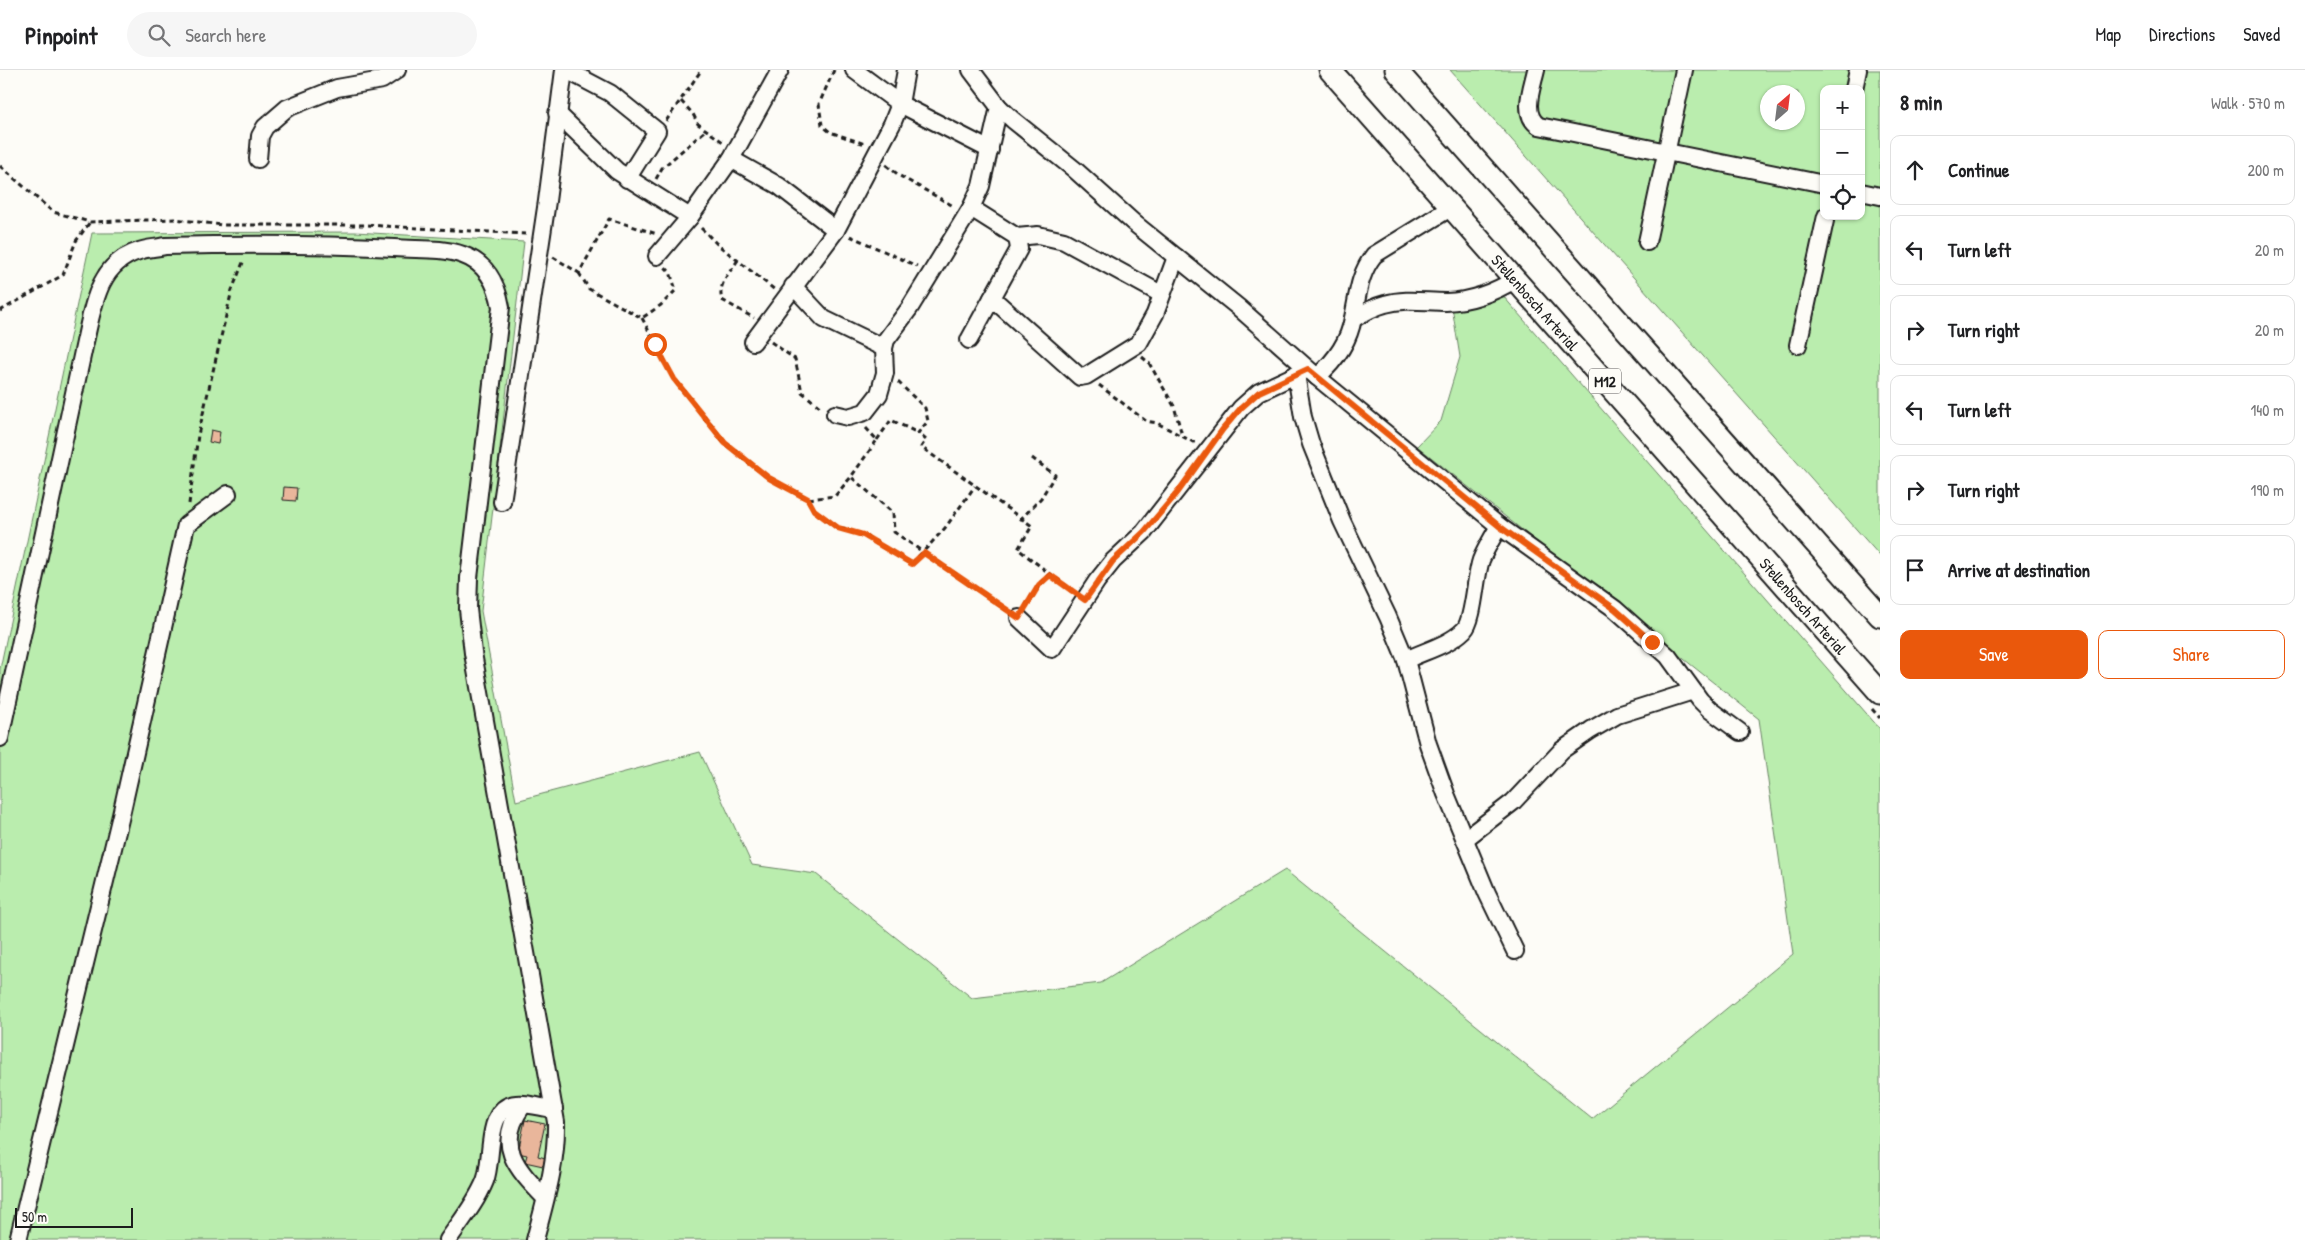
<!DOCTYPE html>
<html lang="en">
<head>
<meta charset="utf-8">
<style>
	body { margin:0; font-family:"Patrick Hand",sans-serif; background:#f6f6f6; color:#202124 }
	.controls { position:absolute; right:15px; top:15px; display:grid; overflow:hidden; border-radius:10px; box-shadow:0 1px 4px #0004 }
	.controls button { width:45px; height:45px; display:grid; place-items:center; padding:0; border:0; border-bottom:1px solid #e0e0e0; background:#fff; color:#202124; font:25px sans-serif }
	.compass { position:absolute; left:1760px; top:15px; width:45px; height:45px; border-radius:50%; background:#fff; box-shadow:0 1px 4px #0004; rotate:28deg }
	.scale { position:absolute; left:15px; bottom:12px; width:118px; box-sizing:border-box; padding-left:5px; border:2px solid #1c1c1c; border-top:0; font-size:14px; line-height:18px; white-space:nowrap; color:#1c1c1c; -webkit-text-stroke:4px #fdfcf7; paint-order:stroke }
	.stop { position:absolute; width:15px; height:15px; margin:-11px; border:4px solid #ea580c; border-radius:50%; background:#fff }
	.stop.end { background:#ea580c; border-color:#fff; box-shadow:0 1px 5px #0008 }
	.list { margin:0; padding:0; list-style:none }
	h2 { display:flex; justify-content:space-between; align-items:center; height:65px; margin:0; padding:0 20px; font-size:21px }
	h2 small { font-size:16px; font-weight:400; color:#757577 }
	.list li { display:grid; grid-template-columns:32px 1fr auto; gap:15px; align-items:center; box-sizing:border-box; height:70px; margin:0 10px 10px; padding:0 10px; border:1px solid #e0e0e0; border-radius:10px }
	.list b { display:block; font-size:19px; white-space:nowrap }
	.list em { font-size:16px; font-style:normal; color:#757577 }
	.actions { display:flex; gap:10px; padding:15px 20px }
	.actions a { flex:1; padding:11px 0; border:1px solid #ea580c; border-radius:10px; text-align:center; font-size:18px; color:#ea580c }
	.actions .main { background:#ea580c; color:#fff }
	.icon { flex:none; width:28px; height:28px; fill:none; stroke:currentColor; stroke-width:2; stroke-linecap:round; stroke-linejoin:round }
	.map { position:relative; flex:none; width:1880px; height:1170px; overflow:hidden }
	header { display:flex; align-items:center; gap:30px; box-sizing:border-box; height:70px; padding:0 25px; background:#fff; border-bottom:1px solid #e0e0e0 }
	header strong { font-size:24px }
	nav { display:flex; gap:28px; margin-inline-start:auto; font-size:18px }
	.search { width:350px; height:45px; background:#f6f6f6; display:flex; align-items:center; gap:12px; box-sizing:border-box; padding:0 18px; border-radius:28px; color:#757577; font-size:19px }
	main { display:flex }
	aside { flex:1; background:#fff }
	.map>svg:first-child { display:block }
</style>
</head>
<body>
<header>
<strong>Pinpoint</strong>
<div class="search"><svg class="icon" aria-label="search" viewBox="0 0 24 24"><circle cx="10" cy="10" r="6"/><path d="M15 15l6 6"/></svg>Search here</div>
<nav><a>Map</a><a>Directions</a><a>Saved</a></nav>
</header>
<main>
<div class="map">
<svg width="1880" height="1170" viewBox="0 0 1880 1170">
	<rect width="100%" height="100%" fill="#fdfcf7"/>
	<filter id="ink" filterUnits="userSpaceOnUse"><feTurbulence type="fractalNoise" baseFrequency=".02" numOctaves="2"/><feDisplacementMap in="SourceGraphic" scale="10" xChannelSelector="R" yChannelSelector="G"/><feConvolveMatrix kernelMatrix="1 2 1 2 8 2 1 2 1" color-interpolation-filters="sRGB"/></filter>
	<g filter="url(#ink)">
		<g fill="#baedae" stroke="#6b8465" fill-rule="evenodd">
			<path d="M1450,0H1880V486ZM1824,19H1861V146H1824ZM1768,22H1798V52H1768Z"/>
			<path d="M355,162L524,172L481,541L516,731L700,682L752,795L816,804L972,928L1101,913L1285,800L1592,1049L1793,884L1759,649L1417,376L1441,351L1460,287L1452,237L1503,226L1880,659V1170H0V599L92,163Z"/>
		</g>
		<g fill="#e9b69b" stroke="#1c1c1c">
			<path d="M211,360L220,362L218,374L209,372Z"/>
			<path d="M284,417L297,418L296,431L283,430Z"/>
			<path d="M525,1050L545,1054L538,1086L545,1088L543,1096L525,1092L527,1085L518,1083Z"/>
		</g>
		<g fill="none" stroke-linecap="round" stroke-linejoin="round">
			<g stroke="#1c1c1c" stroke-width="20">
				<g id="minor">
					<path d="M566,0L610,23L657,61L627,109"/>
					<path d="M854,0L900,34L990,80"/>
					<path d="M971,0L999,37L1013,50L1074,99L1134,153L1238,237L1317,307L1499,456L1615,539L1668,586L1700,630L1710,640L1740,662"/>
					<path d="M1536,0C1532,18 1521,45 1539,56L1824,114"/>
					<path d="M1854,19L1858,0"/>
					<path d="M557,43L617,101L690,147"/>
					<path d="M258,89L260,66L265,57L287,38L337,18L382,10L397,0"/>
					<path d="M731,89L779,116L836,160"/>
					<path d="M1861,122L1880,126"/>
					<path d="M971,138L1017,167L1019,179L992,228L1080,307L1086,306L1139,273L1155,244L1176,187"/>
					<path d="M1017,167L1038,165L1064,171L1161,224"/>
					<path d="M1647,172L1684,0"/>
					<path d="M657,186L690,147L731,89L780,0"/>
					<path d="M793,216L824,249L884,278"/>
					<path d="M1353,249C1363,243 1373,237 1385,234C1405,228 1425,232 1446,232C1472,231 1495,222 1516,209"/>
					<path d="M969,270L992,228"/>
					<path d="M753,272L836,160L892,54L900,34L906,0"/>
					<path d="M1798,275L1826,146"/>
					<path d="M1296,304L1303,347L1311,374L1342,451L1388,547L1406,590L1428,674L1446,724L1487,823L1515,881"/>
					<path d="M1317,307C1335,291 1349,272 1353,248C1358,224 1359,204 1374,185L1452,137"/>
					<path d="M835,344L848,347L865,342L879,324L885,303L884,278L886,270L909,239L971,138L981,116L999,37"/>
					<path d="M502,432L547,131L564,0"/>
					<path d="M1019,548L1052,579L1097,511L1113,491L1144,462L1241,338L1259,322L1306,300"/>
					<path d="M1406,590C1424,581 1449,575 1464,560C1474,550 1475,507 1481,490C1486,478 1493,467 1499,456"/>
					<path d="M0,668L85,272C93,237 98,193 139,181C147,178 157,178 165,176C242,174 318,174 394,178C417,180 441,177 463,185C486,193 497,214 501,237L469,508L468,539L473,583L556,1052C557,1093 545,1131 535,1170"/>
					<path d="M1465,769L1513,732L1562,680L1591,660L1617,645L1693,621"/>
					<path d="M523,1035C494,1075 516,1098 545,1128"/>
					<path d="M18,1170L121,745L186,455L228,424"/>
					<path d="M448,1170C461,1151 476,1133 485,1111C493,1091 486,1047 508,1036C521,1030 541,1038 554,1039"/>
				</g>
			</g>
			<g stroke="#1c1c1c" stroke-width="25">
				<g id="major">
					<path id="s1" d="M1330,0L1880,623"/>
					<path d="M1396,0L1880,546"/>
				</g>
			</g>
			<g stroke="#1c1c1c" stroke-width="3" stroke-dasharray="5 4" stroke-linecap="butt">
				<path d="M834,0L819,34L822,55L830,62L865,74"/>
				<path d="M681,31L693,44L698,54L723,72"/>
				<path d="M666,51L700,2L698,0"/>
				<path d="M886,95L900,106L955,137"/>
				<path d="M0,96L53,142L90,152L175,149L222,155H366L527,164"/>
				<path d="M656,109L662,98L705,61"/>
				<path d="M701,158L717,174L775,220"/>
				<path d="M850,166L917,196"/>
				<path d="M553,187L579,203L609,149L657,164"/>
				<path d="M738,190C730,202 717,215 722,230L754,248"/>
				<path d="M579,203L589,219L642,248L661,235L676,220L670,202L665,197"/>
				<path d="M0,241L63,205L76,171L90,152"/>
				<path d="M642,248L674,309L725,373L769,408L808,429L835,426L851,407"/>
				<path d="M771,272L795,289L802,322L821,338"/>
				<path d="M1142,287L1149,293L1174,336L1182,365"/>
				<path d="M898,312L925,338L928,351L918,363L926,370L921,377L1032,456L1018,479L1072,521"/>
				<path d="M1099,315L1146,351L1157,353L1195,373"/>
				<path d="M866,358L877,370L851,407L893,443L894,462L1007,540"/>
				<path d="M877,370L891,350L918,363"/>
				<path d="M808,429L814,440L838,458L863,465L912,494L945,458L975,416"/>
				<path d="M189,434L198,365L232,220L244,190"/>
				<path d="M1020,450L1041,428L1055,405L1032,388"/>
				<path d="M1026,536L1039,515L1050,505"/>
				<path d="M1872,639L1880,648"/>
			</g>
			<use href="#minor" stroke="#fdfcf7" stroke-width="16"/>
			<use href="#major" stroke="#fdfcf7" stroke-width="21"/>
		</g>
	</g>
	<g fill="none" stroke-linecap="round" stroke-linejoin="round" filter="url(#ink)">
		<path stroke="#ea580c" stroke-width="6" d="M655,274L674,309L725,373L769,408L808,429L814,440L838,458L863,465L912,494L924,483L1019,548L1039,515L1050,505L1085,530L1113,491L1144,462L1178,422L1223,359L1241,338L1259,322L1308,299L1499,456L1615,539L1652,572"/>
	</g>
	<g text-anchor="middle" dominant-baseline="central" stroke-width="4" stroke-linejoin="round" paint-order="stroke">
		<rect fill="#fdfcf7" stroke="#605f5e" stroke-width="1" x="1589" y="298.5" width="32" height="25" rx="4"/>
		<g font-size="15" font-weight="bold" fill="#1c1c1c">
			<text x="1605" y="311">M12</text>
		</g>
		<g font-size="16" fill="#1c1c1c" stroke="#fdfcf7">
			<text stroke="none"><textPath href="#s1" startOffset="310">Stellenbosch Arterial</textPath></text>
			<text stroke="none"><textPath href="#s1" startOffset="715">Stellenbosch Arterial</textPath></text>
		</g>
	</g>
</svg>
<div class="controls">
<button>+</button>
<button>−</button>
<button><svg class="icon" aria-label="locate" viewBox="0 0 24 24"><circle cx="12" cy="12" r="6"/><path d="M12 2v4M12 18v4M2 12h4M18 12h4"/></svg></button>
</div>
<svg class="compass" viewBox="-18 -18 36 36"><path d="M0-13l5 13h-10z" fill="#e53935"/><path d="M0 13l5-13h-10z" fill="#757577"/></svg>
<div class="scale">50 m</div>
<div class="stop" style="left:655px;top:274px"></div>
<div class="stop end" style="left:1652px;top:572px"></div>
</div>
<aside>
<h2>8 min<small>Walk · 570 m</small></h2>
<ul class="list">
<li><svg class="icon" aria-label="ahead" viewBox="0 0 24 24"><path d="M12 20V5M6 11l6-6 6 6"/></svg><div><b>Continue</b></div><em>200 m</em></li>
<li><svg class="icon" aria-label="left" viewBox="0 0 24 24"><path d="M17 20v-9H6M10 6l-5 5 5 5"/></svg><div><b>Turn left</b></div><em>20 m</em></li>
<li><svg class="icon" aria-label="right" viewBox="0 0 24 24"><path d="M7 20v-9h11M14 6l5 5-5 5"/></svg><div><b>Turn right</b></div><em>20 m</em></li>
<li><svg class="icon" aria-label="left" viewBox="0 0 24 24"><path d="M17 20v-9H6M10 6l-5 5 5 5"/></svg><div><b>Turn left</b></div><em>140 m</em></li>
<li><svg class="icon" aria-label="right" viewBox="0 0 24 24"><path d="M7 20v-9h11M14 6l5 5-5 5"/></svg><div><b>Turn right</b></div><em>190 m</em></li>
<li><svg class="icon" aria-label="arrive" viewBox="0 0 24 24"><path d="M6 21V4h12l-3 4 3 4H6"/></svg><div><b>Arrive at destination</b></div></li>
</ul>
<div class="actions"><a class="main">Save</a><a>Share</a></div>
</aside>
</main>
</body>
</html>
